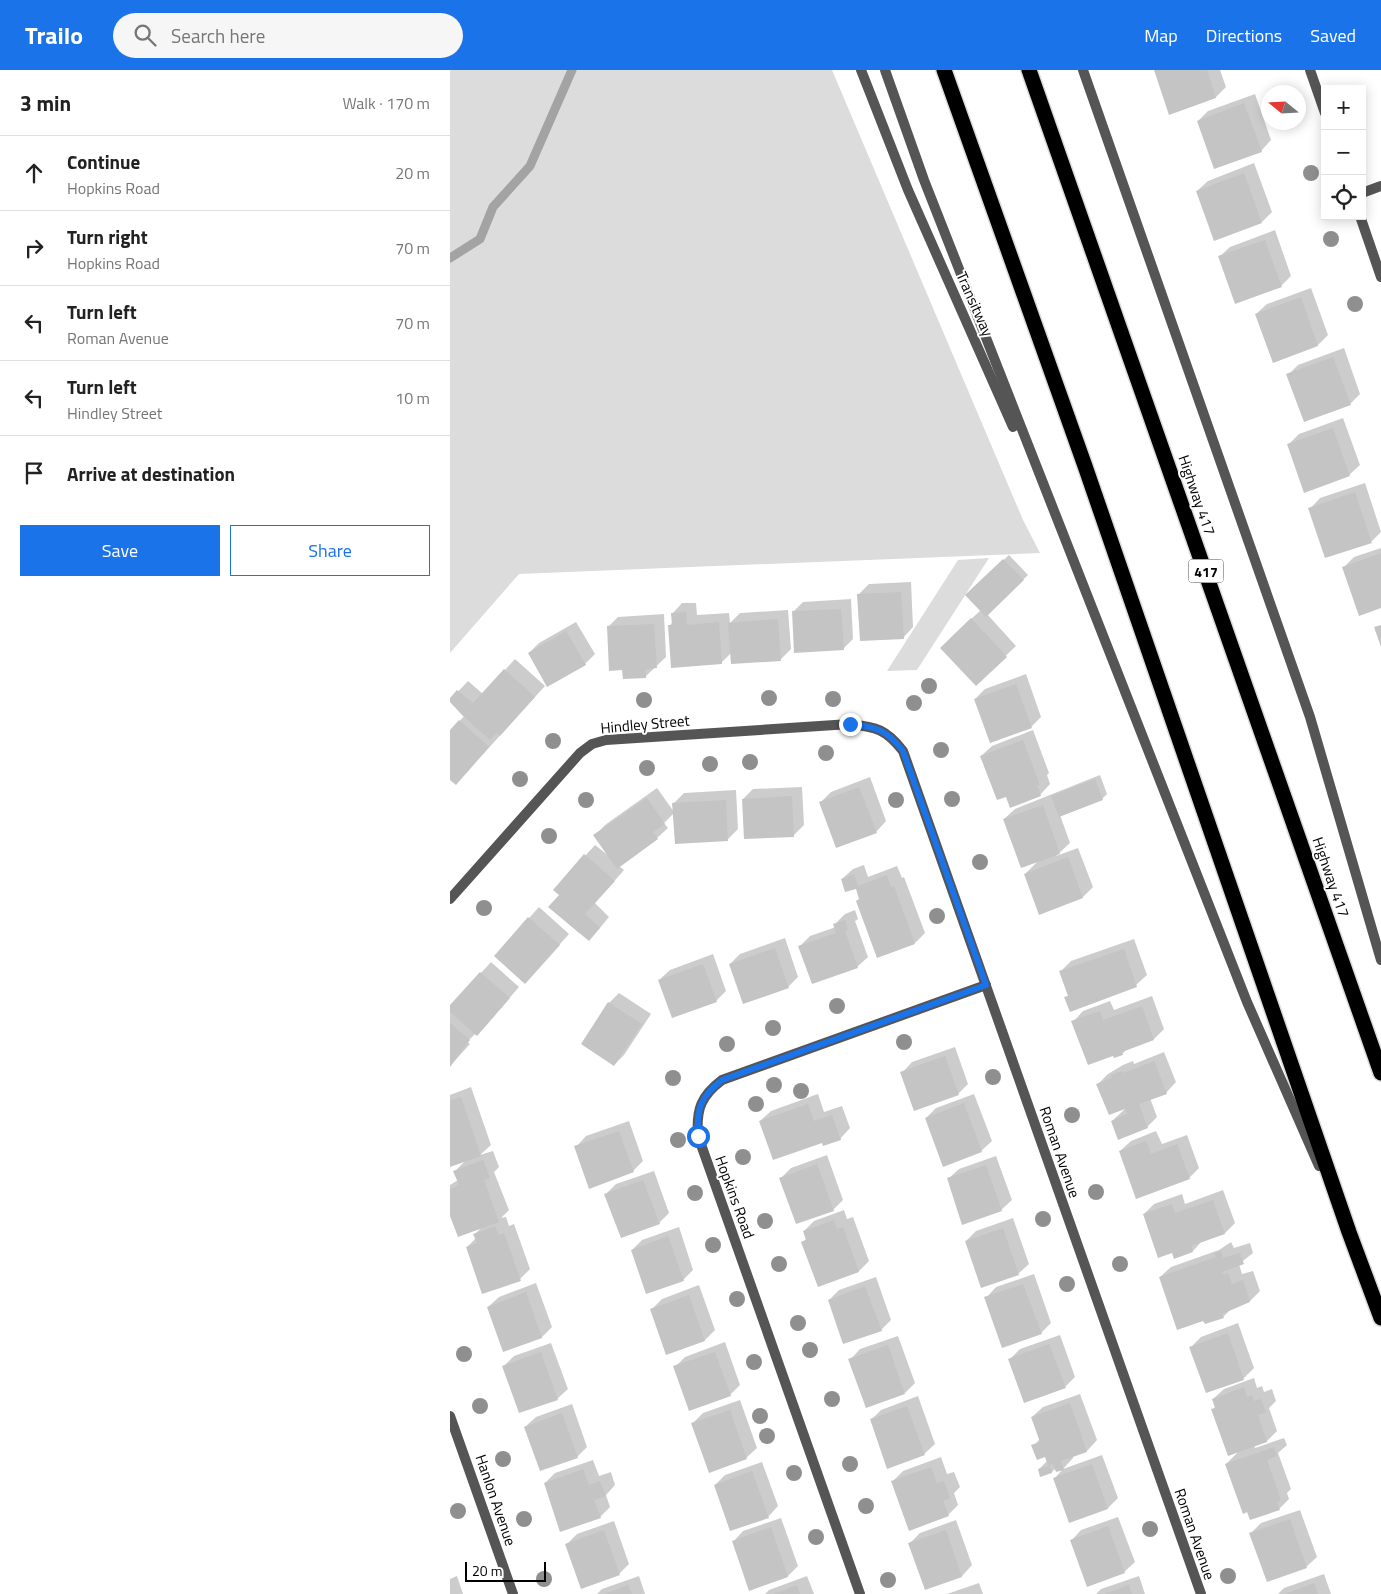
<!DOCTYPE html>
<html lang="en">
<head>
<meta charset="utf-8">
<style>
	body { margin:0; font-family:"Titillium Web",sans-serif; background:#f6f6f6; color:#222 }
	.controls { position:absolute; right:15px; top:15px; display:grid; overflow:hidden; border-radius:0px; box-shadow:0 2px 12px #0003 }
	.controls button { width:45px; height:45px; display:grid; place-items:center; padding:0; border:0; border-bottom:1px solid #e0e0e0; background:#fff; color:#222; font:25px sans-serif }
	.compass { position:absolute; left:811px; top:15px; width:45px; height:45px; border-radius:50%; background:#fff; box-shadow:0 2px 12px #0003; rotate:288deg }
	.scale { position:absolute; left:15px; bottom:12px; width:81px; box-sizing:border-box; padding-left:5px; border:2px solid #000; border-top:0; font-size:14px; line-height:18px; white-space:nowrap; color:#000; -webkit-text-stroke:4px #fff; paint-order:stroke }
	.stop { position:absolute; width:15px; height:15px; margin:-11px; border:4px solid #1a73e8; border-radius:50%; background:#fff }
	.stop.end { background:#1a73e8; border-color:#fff; box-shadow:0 1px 5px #0008 }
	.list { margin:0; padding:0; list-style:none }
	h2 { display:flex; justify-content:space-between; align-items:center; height:65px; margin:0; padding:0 20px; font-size:21px }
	h2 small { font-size:16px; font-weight:400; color:#767676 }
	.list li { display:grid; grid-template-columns:32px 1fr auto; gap:15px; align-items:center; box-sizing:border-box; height:75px; padding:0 20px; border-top:1px solid #e0e0e0 }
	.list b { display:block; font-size:19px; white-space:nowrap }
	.list p { margin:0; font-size:16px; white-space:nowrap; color:#767676 }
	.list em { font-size:16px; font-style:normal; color:#767676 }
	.actions { display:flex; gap:10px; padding:15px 20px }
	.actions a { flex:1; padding:11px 0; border:1px solid #1a73e8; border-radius:0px; text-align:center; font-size:18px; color:#1a73e8 }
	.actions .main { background:#1a73e8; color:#fff }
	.icon { flex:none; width:28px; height:28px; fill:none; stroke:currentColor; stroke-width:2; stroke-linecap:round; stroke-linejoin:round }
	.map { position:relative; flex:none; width:931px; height:1524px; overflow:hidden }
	header { display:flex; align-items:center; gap:30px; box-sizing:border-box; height:70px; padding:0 25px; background:#1a73e8; color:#fff }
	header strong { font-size:24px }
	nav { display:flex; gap:28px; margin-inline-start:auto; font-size:18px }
	.search { width:350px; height:45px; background:#f6f6f6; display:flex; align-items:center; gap:12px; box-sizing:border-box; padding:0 18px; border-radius:28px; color:#767676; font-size:19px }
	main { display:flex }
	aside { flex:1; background:#fff }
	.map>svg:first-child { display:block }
</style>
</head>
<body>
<header>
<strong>Trailo</strong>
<div class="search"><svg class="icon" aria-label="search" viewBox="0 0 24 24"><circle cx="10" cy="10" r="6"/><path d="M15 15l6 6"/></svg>Search here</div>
<nav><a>Map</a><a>Directions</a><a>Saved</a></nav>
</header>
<main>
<aside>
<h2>3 min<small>Walk · 170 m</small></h2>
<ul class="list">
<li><svg class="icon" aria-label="ahead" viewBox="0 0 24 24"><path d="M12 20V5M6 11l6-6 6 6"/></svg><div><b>Continue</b><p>Hopkins Road</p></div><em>20 m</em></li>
<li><svg class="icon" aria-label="right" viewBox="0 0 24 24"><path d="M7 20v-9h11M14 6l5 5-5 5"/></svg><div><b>Turn right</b><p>Hopkins Road</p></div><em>70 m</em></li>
<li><svg class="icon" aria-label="left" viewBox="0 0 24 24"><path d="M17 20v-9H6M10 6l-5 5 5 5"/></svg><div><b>Turn left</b><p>Roman Avenue</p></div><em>70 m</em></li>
<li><svg class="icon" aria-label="left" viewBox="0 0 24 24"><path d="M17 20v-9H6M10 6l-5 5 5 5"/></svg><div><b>Turn left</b><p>Hindley Street</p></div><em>10 m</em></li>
<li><svg class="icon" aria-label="arrive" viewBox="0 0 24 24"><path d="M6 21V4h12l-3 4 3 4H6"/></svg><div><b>Arrive at destination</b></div></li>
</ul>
<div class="actions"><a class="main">Save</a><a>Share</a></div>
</aside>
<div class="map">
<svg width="931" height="1524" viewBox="0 0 931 1524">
	<rect width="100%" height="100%" fill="#fff"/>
	<g fill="#dcdcdc">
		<path d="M0,0H382L573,450L590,483L69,504L0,583Z"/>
		<path d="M539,488L467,600L437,601L508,490Z"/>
	</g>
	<g fill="#0003">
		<path d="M705,0H770L776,17L766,27L720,43Z"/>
		<path d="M805,24L821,70L811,81L748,51L758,41Z"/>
		<path d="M804,93L822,142L812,152L747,121L758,111Z"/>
		<path d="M825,160L841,206L831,216L769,187L780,177Z"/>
		<path d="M861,218L878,265L868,275L806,244L817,234Z"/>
		<path d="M894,278L910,324L900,334L838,305L848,295Z"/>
		<path d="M893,348L910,395L899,405L839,374L849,364Z"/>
		<path d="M915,413L931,462L922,471L876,487L860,439L870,428Z"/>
		<path d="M931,478V537L893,498L904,487Z"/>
		<path d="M559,485L578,505L537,544L566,576L526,614L502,567L531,540L517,525Z"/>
		<path d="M461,512L463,557L453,568L408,525L419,514Z"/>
		<path d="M401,529L403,569L393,579L343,542L353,532Z"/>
		<path d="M232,533H246L247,545L279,543L280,553L290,543L338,540L341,579L331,589L281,583L271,593L219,556L223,552L222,544Z"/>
		<path d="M214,544L216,587L196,606L173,599L158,557L168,547Z"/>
		<path d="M126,552L145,584L135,594L79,583L89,573Z"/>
		<path d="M65,589L95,616L16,703L0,709V662L15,645L0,630L18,611L33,624Z"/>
		<path d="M576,604L591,647L581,657L525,629L535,619Z"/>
		<path d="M583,660L599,703L597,705L600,714L590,725H557L531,686L542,676Z"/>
		<path d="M650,705L657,724L652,729L610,745L620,773L606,786L628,778L643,817L633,827L575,804L589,790L554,749L565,739Z"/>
		<path d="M420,707L436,751L426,762L371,732L381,722Z"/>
		<path d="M352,717L354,755L343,766L293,729L303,719Z"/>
		<path d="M207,718L224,742V733L234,723L286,720L288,759L277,770L224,743L214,753L218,758L207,768L169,796L174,800L145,833L159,847L149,859L129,863L100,837L110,825L104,820L145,775L159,786L145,766L155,755Z"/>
		<path d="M414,795L418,807L447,796L452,808L454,807L475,863L465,873L410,828L406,817L392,809L403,799Z"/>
		<path d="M89,837L119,864L85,902L45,886Z"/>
		<path d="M405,840L408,849L405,851L418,887L407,897L350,876L360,866L386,857L385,854L395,844Z"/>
		<path d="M335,868L348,907L338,917L280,894L290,884Z"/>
		<path d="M684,869L697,905L686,915L616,928L619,925L610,902L621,891Z"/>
		<path d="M263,884L276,921L266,931L209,910L220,900Z"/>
		<path d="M41,892L69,917L37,954L26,963L17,972L20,974L0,996V937Z"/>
		<path d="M169,923L201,944L174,985L164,995L159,933Z"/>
		<path d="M702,926L714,959L704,969L677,979L672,984L623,952L633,941L660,931L664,940Z"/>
		<path d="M505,977L518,1014L508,1024L452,1003L462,992Z"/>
		<path d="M714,982L726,1012L716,1023L700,1028L707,1047L697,1057L662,1051L677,1037L648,1014L658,1004L673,995L683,991L684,994Z"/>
		<path d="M21,1017L41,1075L30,1085L43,1081L49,1097L44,1102L59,1140L51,1148L56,1147L59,1156L64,1154L80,1199L70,1209L17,1177L26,1168L25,1164L33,1156L0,1142V1115L8,1110L5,1101L16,1090L0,1096V1025Z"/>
		<path d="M368,1024L374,1042L392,1036L400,1058L390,1069L373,1072L310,1051L321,1041Z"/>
		<path d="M524,1024L542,1071L531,1081L476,1048L486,1038Z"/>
		<path d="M179,1051L193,1091L183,1101L126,1077L136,1066Z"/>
		<path d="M706,1061L712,1074L737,1065L749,1098L739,1108L670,1081L681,1071Z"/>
		<path d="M377,1085L393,1130L383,1140L331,1108L341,1098Z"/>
		<path d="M546,1086L562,1130L551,1140L498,1109L509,1099Z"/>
		<path d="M204,1101L219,1143L209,1153L156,1124L166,1114Z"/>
		<path d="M773,1120L785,1153L775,1163L752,1171L743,1181H723L694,1144L704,1134L732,1124L735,1134Z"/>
		<path d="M394,1140L397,1149L403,1147L419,1191L409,1201L369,1215L353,1172L357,1168L354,1161L364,1151Z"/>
		<path d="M563,1148L579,1194L568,1204L516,1171L526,1161Z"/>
		<path d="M229,1157L243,1200L233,1210L182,1180L192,1170Z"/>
		<path d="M781,1172L784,1178L800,1173L803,1183L789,1194L792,1204L803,1201L810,1221L800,1231L780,1240L773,1247L710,1207L721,1197L769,1180Z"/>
		<path d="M584,1204L601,1253L591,1263L536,1228L546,1217Z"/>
		<path d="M426,1207L441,1250L431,1260L379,1230L389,1220Z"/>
		<path d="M86,1213L102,1257L92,1267L54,1281L38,1237L49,1227Z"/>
		<path d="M249,1215L265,1260L255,1270L217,1283L202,1239L212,1229Z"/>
		<path d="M788,1253L804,1298L794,1308L757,1322L741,1277L751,1267Z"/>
		<path d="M610,1265L625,1307L615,1317L559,1290L570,1279Z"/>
		<path d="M448,1266L465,1313L455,1323L400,1290L410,1279Z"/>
		<path d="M275,1272L290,1315L280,1325L225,1297L235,1287Z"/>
		<path d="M101,1273L118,1319L107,1329L54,1296L64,1286Z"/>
		<path d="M804,1308L807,1318L812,1316L814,1322L822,1319L826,1331L819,1338L827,1361L817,1371L804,1375L805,1378L834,1368L837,1375L828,1383L841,1419L837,1423L839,1429L829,1439L776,1394L790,1380L763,1340L766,1336L763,1329L774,1319Z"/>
		<path d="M630,1324L647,1370L637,1381L623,1386V1388L613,1399L606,1398L602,1402L589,1399L598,1390L596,1386L583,1376L590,1369L582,1347L593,1337Z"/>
		<path d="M468,1326L485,1374L474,1384L421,1350L431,1340Z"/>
		<path d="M290,1330L307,1378L296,1388L243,1353L253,1343Z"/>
		<path d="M122,1334L137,1377L127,1387L75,1357L86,1347Z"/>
		<path d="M652,1385L668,1428L658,1438L620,1451L605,1408L613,1399Z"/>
		<path d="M491,1387L497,1404L504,1402L510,1417L504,1423L508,1435L498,1445L442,1412L453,1401Z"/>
		<path d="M143,1390L149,1406L161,1402L165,1415L156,1425L160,1437L150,1447L95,1413L105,1403Z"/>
		<path d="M312,1392L328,1436L318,1447L265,1415L275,1405Z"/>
		<path d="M850,1440L867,1487L856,1497L801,1463L811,1453Z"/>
		<path d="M668,1447L685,1492L674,1502L621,1471L631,1460Z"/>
		<path d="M331,1448L348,1496L338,1506L300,1519L283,1472L293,1461Z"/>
		<path d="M506,1450L522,1495L512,1506L476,1518L460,1473L470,1463Z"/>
		<path d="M164,1451L179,1494L169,1504L117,1474L127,1464Z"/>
		<path d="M874,1504L881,1524H828L834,1518Z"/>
		<path d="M7,1506L13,1524H0V1509Z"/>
		<path d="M189,1506L195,1524H147L152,1519Z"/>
		<path d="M357,1506L364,1524H315L319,1520Z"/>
		<path d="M689,1506L695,1524H646L651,1519Z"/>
		<path d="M529,1513L533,1524H497Z"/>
	</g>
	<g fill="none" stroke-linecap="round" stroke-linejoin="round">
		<path stroke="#a3a3a3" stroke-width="9" d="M0,188L30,169L43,137L80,96L122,0"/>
	</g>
	<g fill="#c4c4c4">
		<path d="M704,0H757L766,28L719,45Z"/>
		<path d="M794,33L812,82L764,99L747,51Z"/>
		<path d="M794,103L812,153L764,171L746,121Z"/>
		<path d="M815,170L832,217L785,234L768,186Z"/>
		<path d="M851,227L868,276L823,293L805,244Z"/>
		<path d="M883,287L901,335L854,352L836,304Z"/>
		<path d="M883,358L900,406L854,423L837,374Z"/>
		<path d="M905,422L922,473L875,488L858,438Z"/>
		<path d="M931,483V538L909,546L892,497Z"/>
		<path d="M553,489L574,510L536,547L515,525Z"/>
		<path d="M451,522L454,569L410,571L407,524Z"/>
		<path d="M391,539L394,580L344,583L342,541Z"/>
		<path d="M236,542L237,555L269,552L272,594L221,598L218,555H222L221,543Z"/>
		<path d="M521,548L557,587L526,616L490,578Z"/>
		<path d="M328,549L331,591L281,594L278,553Z"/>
		<path d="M204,554L207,598L196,599V608L173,609L172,600L159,601L157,556Z"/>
		<path d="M931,555V577L924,557Z"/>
		<path d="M116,561L136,595L97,617L78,583Z"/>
		<path d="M54,599L85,627L50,666L46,663L40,670L12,645L0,632V628L7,620L23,633Z"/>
		<path d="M566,614L582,658L540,673L524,629Z"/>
		<path d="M9,650L39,677L6,715L0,710V660Z"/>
		<path d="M573,670L590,715H587L591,726L560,738L556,727L547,730L530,686Z"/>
		<path d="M645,709L653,730L609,747L601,726Z"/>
		<path d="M409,717L427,763L386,778L369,732Z"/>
		<path d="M342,726L344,767L294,769L292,729Z"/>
		<path d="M197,728L215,754L203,762L208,769L167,799L143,765Z"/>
		<path d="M276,730L278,771L225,774L222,733Z"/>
		<path d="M593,735L610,784L571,798L553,749Z"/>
		<path d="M134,784L165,811L135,844L150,858L139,871L98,837L109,825L103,820Z"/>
		<path d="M618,787L633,828L589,845L574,804Z"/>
		<path d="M404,804L408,816L437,805L441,818L444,816L465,874L427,888L406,831L409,829L406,819L395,822L391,809Z"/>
		<path d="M78,847L110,875L75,914L44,886Z"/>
		<path d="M395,850L398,860L395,861L408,898L362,914L348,876L386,863L383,854Z"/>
		<path d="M325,878L339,918L293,934L279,894Z"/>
		<path d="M674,879L687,917L620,942L614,927L618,926L609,901Z"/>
		<path d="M253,894L267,932L222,948L208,910Z"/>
		<path d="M30,902L60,928L27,966L0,942V935Z"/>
		<path d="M158,932L192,954L164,996L131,974Z"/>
		<path d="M692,936L704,970L672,982L673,985L664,988L663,986L638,995L621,951L650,941L653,950Z"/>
		<path d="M0,953L20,970L0,997Z"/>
		<path d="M495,986L509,1025L464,1041L450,1002Z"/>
		<path d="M704,991L717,1024L689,1034L698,1058L668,1070L661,1051L677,1044L675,1039L659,1045L646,1014L662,1008L661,1005L672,1001L674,1003Z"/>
		<path d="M11,1027L31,1086L0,1097V1030Z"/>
		<path d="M514,1033L532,1082L493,1097L475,1048Z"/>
		<path d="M358,1034L364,1051L382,1045L391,1070L373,1076L372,1073L323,1090L309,1051Z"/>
		<path d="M169,1061L184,1102L139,1119L124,1076Z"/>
		<path d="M696,1071L701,1084L727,1074L740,1109L686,1129L669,1081Z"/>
		<path d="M33,1090L40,1108L34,1110L49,1152L8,1167L0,1146V1119L9,1115L3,1101Z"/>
		<path d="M367,1094L384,1141L346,1154L329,1108Z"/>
		<path d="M536,1095L552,1141L512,1155L497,1108Z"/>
		<path d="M193,1110L210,1154L171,1168L154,1124Z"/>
		<path d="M763,1130L775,1164L741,1176L743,1182L724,1189L722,1183L708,1188L693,1144L722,1134L725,1143Z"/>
		<path d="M384,1150L387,1159L393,1157L409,1202L368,1217L351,1172L356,1170L353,1161Z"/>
		<path d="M45,1156L49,1165L54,1163L71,1211L32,1224L16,1177L27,1173L23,1164Z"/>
		<path d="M553,1158L569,1205L531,1218L515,1171Z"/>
		<path d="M218,1166L234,1211L196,1224L181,1180Z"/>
		<path d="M771,1181L773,1188L790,1183L794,1194L772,1202L773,1205L778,1203L782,1214L793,1210L800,1232L772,1244L774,1248L755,1254L753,1251L727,1260L709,1207L766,1187L764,1183Z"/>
		<path d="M573,1214L592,1264L552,1278L534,1227Z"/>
		<path d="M415,1216L432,1261L393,1274L378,1230Z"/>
		<path d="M76,1222L92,1268L53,1282L37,1237Z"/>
		<path d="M239,1225L255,1271L216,1285L200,1239Z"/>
		<path d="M778,1263L794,1310L756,1323L739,1277Z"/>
		<path d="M599,1274L616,1318L574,1333L558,1289Z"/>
		<path d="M438,1275L455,1324L416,1338L398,1289Z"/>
		<path d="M91,1282L108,1330L69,1343L52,1296Z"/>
		<path d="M265,1282L281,1326L239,1341L223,1296Z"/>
		<path d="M794,1317L797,1327L802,1325L804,1331L811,1329L816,1342L808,1345L817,1372L778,1386L761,1339L765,1338L762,1329Z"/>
		<path d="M620,1333L637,1382L611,1391L614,1400L606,1402L603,1394L600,1395L602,1403L590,1407L588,1399L598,1396L595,1387L587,1390L581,1375L590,1372L581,1347Z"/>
		<path d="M457,1336L475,1385L437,1399L420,1349Z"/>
		<path d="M280,1340L297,1389L259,1403L241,1353Z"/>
		<path d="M112,1343L128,1388L90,1401L74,1357Z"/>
		<path d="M824,1377L827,1386L817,1390L831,1430L827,1432L830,1440L800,1450L797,1442L793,1444L775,1394Z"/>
		<path d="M642,1394L658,1439L619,1453L603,1408Z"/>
		<path d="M481,1397L487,1413L494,1411L500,1428L493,1431L499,1446L459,1461L441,1411Z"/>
		<path d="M133,1399L139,1415L150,1411L156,1426L144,1430L151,1448L110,1462L94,1413Z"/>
		<path d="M302,1401L319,1448L280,1461L264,1415Z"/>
		<path d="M840,1449L857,1498L817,1512L799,1463Z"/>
		<path d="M658,1456L675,1503L637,1517L620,1470Z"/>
		<path d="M321,1457L338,1507L299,1521L282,1471Z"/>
		<path d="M154,1460L170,1505L131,1519L115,1474Z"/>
		<path d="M496,1460L512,1507L475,1520L458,1473Z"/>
		<path d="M864,1513L868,1524H835Z"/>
		<path d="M178,1515L182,1524H154Z"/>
		<path d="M347,1515L350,1524H324Z"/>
		<path d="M679,1515L682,1524H654Z"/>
	</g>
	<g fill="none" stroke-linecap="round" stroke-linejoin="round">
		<g stroke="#dbdbdb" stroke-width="18">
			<g id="motorway">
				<path d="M494,0L635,396L899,1162L931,1248"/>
				<path d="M579,0L931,1003"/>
			</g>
		</g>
		<g stroke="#555" stroke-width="10">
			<path d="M411,0L458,120L563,357"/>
			<path d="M435,0L474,110L797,932L869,1096"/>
			<path d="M633,0L860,647L931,890"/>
		</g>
		<g stroke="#555" stroke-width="10">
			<path d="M860,0L875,43"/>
			<path d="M912,123L931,116"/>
			<path d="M910,146L931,207"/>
			<path d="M0,829L130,683L142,674L156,670L400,654C426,657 436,659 453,681L751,1524"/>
			<path d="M0,1346L63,1524"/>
			<path d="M410,1524L248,1066C246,1039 251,1026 272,1010L536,915"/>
		</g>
		<use href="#motorway" stroke="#000" stroke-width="15"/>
	</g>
	<g fill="#8f8f8f">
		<circle cx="861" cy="103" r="8"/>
		<circle cx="881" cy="169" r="8"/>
		<circle cx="905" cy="234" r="8"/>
		<circle cx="479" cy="616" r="8"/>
		<circle cx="319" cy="628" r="8"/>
		<circle cx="383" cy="629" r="8"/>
		<circle cx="194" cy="630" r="8"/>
		<circle cx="464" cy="633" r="8"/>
		<circle cx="103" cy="671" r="8"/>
		<circle cx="491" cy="680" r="8"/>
		<circle cx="376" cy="683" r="8"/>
		<circle cx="300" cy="692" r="8"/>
		<circle cx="260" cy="694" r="8"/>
		<circle cx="197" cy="698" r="8"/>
		<circle cx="70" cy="709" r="8"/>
		<circle cx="502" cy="729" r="8"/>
		<circle cx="136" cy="730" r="8"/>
		<circle cx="446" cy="730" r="8"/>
		<circle cx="99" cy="766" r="8"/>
		<circle cx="530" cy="792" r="8"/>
		<circle cx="34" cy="838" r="8"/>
		<circle cx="487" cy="846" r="8"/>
		<circle cx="387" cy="936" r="8"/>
		<circle cx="323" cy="958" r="8"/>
		<circle cx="454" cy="972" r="8"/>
		<circle cx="277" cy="974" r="8"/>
		<circle cx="543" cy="1007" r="8"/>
		<circle cx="223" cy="1008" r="8"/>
		<circle cx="324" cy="1015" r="8"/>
		<circle cx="351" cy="1021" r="8"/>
		<circle cx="306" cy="1034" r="8"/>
		<circle cx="622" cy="1045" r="8"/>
		<circle cx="228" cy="1070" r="8"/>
		<circle cx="293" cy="1087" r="8"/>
		<circle cx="646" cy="1122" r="8"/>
		<circle cx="245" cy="1123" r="8"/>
		<circle cx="593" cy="1149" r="8"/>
		<circle cx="315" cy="1151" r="8"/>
		<circle cx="263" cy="1175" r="8"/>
		<circle cx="329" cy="1194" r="8"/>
		<circle cx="670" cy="1194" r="8"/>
		<circle cx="617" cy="1214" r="8"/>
		<circle cx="287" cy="1229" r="8"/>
		<circle cx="348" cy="1253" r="8"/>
		<circle cx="360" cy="1280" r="8"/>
		<circle cx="14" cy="1284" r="8"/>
		<circle cx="304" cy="1292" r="8"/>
		<circle cx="382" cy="1329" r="8"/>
		<circle cx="30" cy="1336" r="8"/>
		<circle cx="310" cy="1346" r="8"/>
		<circle cx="317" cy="1366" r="8"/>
		<circle cx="53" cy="1389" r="8"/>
		<circle cx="400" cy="1394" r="8"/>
		<circle cx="344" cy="1403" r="8"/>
		<circle cx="416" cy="1436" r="8"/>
		<circle cx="8" cy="1441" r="8"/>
		<circle cx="74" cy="1449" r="8"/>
		<circle cx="700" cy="1459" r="8"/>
		<circle cx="366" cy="1467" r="8"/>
		<circle cx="778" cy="1506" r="8"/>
		<circle cx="94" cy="1509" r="8"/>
		<circle cx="438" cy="1510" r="8"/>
	</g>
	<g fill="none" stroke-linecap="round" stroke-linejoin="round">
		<path stroke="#1a73e8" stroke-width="6" d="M248,1066C246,1039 251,1026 272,1010L536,915L453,681C436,659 426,657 400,654"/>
	</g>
	<g text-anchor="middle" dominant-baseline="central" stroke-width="4" stroke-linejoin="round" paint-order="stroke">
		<rect fill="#fff" stroke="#4c4c4c" stroke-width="1" x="738.5" y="489.5" width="35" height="23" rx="4"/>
		<g font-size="14" font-weight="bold" fill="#000">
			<text x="756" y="501">417</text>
		</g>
		<g font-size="15" fill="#000" stroke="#fff">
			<text transform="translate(525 234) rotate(66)">Transitway</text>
			<text transform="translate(747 425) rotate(71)">Highway 417</text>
			<text transform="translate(195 654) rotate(-5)">Hindley Street</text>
			<text transform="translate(881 807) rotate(71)">Highway 417</text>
			<text transform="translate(610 1082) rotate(71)">Roman Avenue</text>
			<text transform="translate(285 1127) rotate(70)">Hopkins Road</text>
			<text transform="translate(46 1430) rotate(71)">Hanlon Avenue</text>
			<text transform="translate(745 1464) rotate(71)">Roman Avenue</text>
		</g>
	</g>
</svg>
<div class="controls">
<button>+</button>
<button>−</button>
<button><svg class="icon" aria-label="locate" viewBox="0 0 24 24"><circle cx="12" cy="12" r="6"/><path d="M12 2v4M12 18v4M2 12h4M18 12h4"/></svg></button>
</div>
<svg class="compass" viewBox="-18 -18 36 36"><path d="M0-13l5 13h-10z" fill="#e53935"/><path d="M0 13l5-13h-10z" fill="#767676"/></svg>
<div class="scale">20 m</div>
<div class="stop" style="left:248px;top:1066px"></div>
<div class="stop end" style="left:400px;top:654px"></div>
</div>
</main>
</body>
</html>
